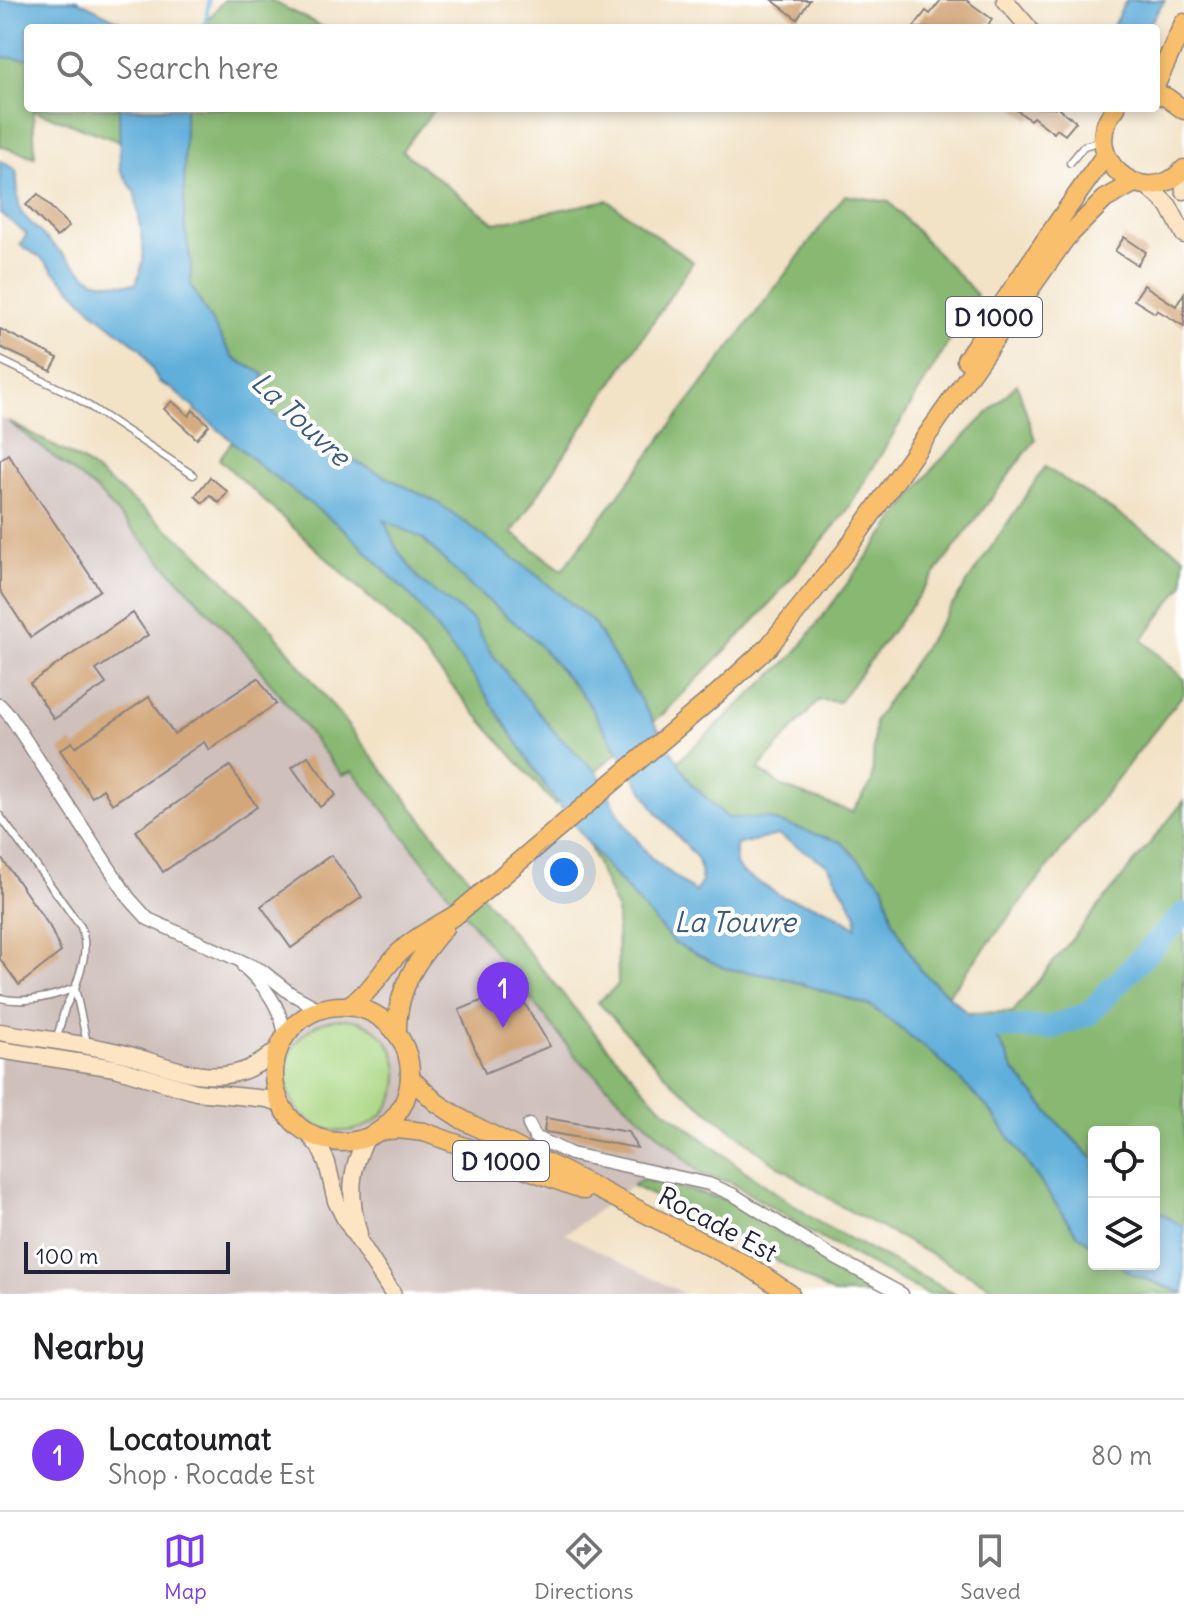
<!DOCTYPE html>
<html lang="en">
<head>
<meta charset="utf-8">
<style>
	body { margin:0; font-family:Delius,sans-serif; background:#f6f6f6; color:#202124 }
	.controls { position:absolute; right:24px; bottom:24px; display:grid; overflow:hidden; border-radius:8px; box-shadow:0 4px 12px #0003 }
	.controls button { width:72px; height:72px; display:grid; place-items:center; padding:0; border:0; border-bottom:2px solid #e0e0e0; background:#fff; color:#202124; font:40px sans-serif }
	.scale { position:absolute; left:24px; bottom:20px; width:206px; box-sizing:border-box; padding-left:8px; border:4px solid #22223b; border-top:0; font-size:22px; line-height:28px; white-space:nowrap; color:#22223b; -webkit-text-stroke:6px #fff; paint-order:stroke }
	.you { position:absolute; left:564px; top:872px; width:28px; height:28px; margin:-20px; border:6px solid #fff; border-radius:50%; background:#1a73e8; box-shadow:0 0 0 12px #1a73e833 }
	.badge { display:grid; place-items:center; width:52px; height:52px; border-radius:50%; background:#7c3aed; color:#fff; font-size:26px; font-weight:700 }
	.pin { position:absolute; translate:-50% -66px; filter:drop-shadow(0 2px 4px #0008) }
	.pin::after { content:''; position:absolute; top:42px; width:28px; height:24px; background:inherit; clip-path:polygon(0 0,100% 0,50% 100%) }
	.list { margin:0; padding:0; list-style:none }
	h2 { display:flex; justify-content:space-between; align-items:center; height:104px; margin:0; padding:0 32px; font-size:34px }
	h2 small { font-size:26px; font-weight:400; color:#757577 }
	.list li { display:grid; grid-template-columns:52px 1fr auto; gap:24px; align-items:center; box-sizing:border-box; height:112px; padding:0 32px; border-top:2px solid #e0e0e0 }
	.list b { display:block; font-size:30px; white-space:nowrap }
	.list p { margin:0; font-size:26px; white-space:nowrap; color:#757577 }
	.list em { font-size:26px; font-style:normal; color:#757577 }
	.icon { flex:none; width:44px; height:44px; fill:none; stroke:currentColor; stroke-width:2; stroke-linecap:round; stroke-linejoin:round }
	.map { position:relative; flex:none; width:1184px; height:1294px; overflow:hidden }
	.search { position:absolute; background:#fff; box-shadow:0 4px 12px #0003; left:24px; right:24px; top:24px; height:88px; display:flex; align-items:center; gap:20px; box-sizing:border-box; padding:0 28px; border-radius:8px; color:#757577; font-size:30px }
	.sheet { height:216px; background:#fff }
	nav { display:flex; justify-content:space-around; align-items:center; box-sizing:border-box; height:112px; border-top:2px solid #e0e0e0; background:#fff; font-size:22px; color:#757577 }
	nav a { display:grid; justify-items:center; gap:4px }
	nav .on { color:#7c3aed }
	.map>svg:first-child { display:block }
</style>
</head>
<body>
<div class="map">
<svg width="1184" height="1294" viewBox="0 0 1184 1294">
	<rect width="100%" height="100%" fill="#fff"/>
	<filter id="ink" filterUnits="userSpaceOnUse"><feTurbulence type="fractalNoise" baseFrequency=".0125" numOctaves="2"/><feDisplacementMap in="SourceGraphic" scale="16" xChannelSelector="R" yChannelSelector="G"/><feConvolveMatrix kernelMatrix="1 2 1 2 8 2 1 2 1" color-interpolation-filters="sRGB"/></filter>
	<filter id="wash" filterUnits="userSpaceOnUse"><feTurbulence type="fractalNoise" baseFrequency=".006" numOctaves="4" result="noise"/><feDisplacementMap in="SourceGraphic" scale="32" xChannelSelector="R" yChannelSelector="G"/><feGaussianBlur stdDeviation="1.8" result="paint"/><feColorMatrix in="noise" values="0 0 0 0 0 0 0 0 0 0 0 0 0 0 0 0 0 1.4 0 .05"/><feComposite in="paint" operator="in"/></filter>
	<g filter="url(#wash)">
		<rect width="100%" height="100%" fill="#f2e2c6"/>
		<path fill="#cfc0bb" d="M0,417L8,421L96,490L251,658L342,775L353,770L578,1059L730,1201L642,1179L565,1234L685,1294H0Z"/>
		<circle fill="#abd784" stroke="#667c60" stroke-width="2" cx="342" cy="1075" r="56"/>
		<g fill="#88b872" stroke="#556d56" stroke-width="2">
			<path d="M224,0H270L325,28H201Z"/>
			<path d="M0,56L28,57V108H435L402,151L495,223L607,200L693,262L512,533L562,570L845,195L889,202L977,295L847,511L762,613L663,714L555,805L401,627L219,459L240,431L145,151L33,110L35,157L0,146Z"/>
			<path d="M1017,384L1035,440L839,702L819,700L758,769L785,788L852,812L872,783L875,720L1045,467L1184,556V584L1142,640L1184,679V693L948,995L919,969L893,921L883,884L766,818H727L691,784L677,762L794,655L934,467Z"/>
			<path d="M8,421L84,462L193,549L269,626L501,919L598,1037L660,1106L745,1171L821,1224L955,1294H927L820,1238L732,1183L701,1174L578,1059L353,771L342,775L251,658L96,490Z"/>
			<path d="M1184,801V1227L1154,1209V1132H1094V1160L1055,1120L1014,1070L1000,1042L969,1013L1013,1012Z"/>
			<path d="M588,843L619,878L724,968L783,978L871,1006L937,1057L990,1110L1077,1234L1094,1246V1264H1118L1132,1274L1184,1294H1005L842,1207L767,1158L674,1084L598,1002L618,985L617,910Z"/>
			<path d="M642,1179L730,1201L803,1248L891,1294H833L724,1229L633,1186Z"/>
		</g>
		<g fill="#61afda" stroke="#42688a" stroke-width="2" fill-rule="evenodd">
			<path d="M0,0H77L133,28H28V59L0,57Z"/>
			<path d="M1126,0H1165L1147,28H1112Z"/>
			<path d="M119,108H185L184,221L191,264V286L233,358L264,374L261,393L273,413L347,457L440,504L538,576L593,622L691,783L727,818H766L841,842L883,884L893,921L919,969L1000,1042L1014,1070L1055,1120L1094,1160V1246L1077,1234L990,1110L937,1057L871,1006L783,978L724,968L674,943L602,861L548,790L479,684L416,602L345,530L263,468L172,389L159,382L141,349L95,313L41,258L20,245L27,234L0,213V161L16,170C18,181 17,205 21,212C26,220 86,277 94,280C105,284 123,284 136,284L143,261V242L135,193L120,169ZM384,520L423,539L467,583L533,638L585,698L657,813L698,859L702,882L695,892L652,859L623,822L598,773L558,736L511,679L488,648L473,620L421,582L397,549ZM778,835L828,865L857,915L856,927L827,909L783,897L741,872L736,864V845Z"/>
			<path d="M1154,1209L1184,1227V1293L1132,1274L1118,1264H1154Z"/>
		</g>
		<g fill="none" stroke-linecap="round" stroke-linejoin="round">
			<path stroke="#61afda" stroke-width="4" d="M205,28L209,0"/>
			<path stroke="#61afda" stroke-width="24" d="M952,1026L1050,1028L1088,1014L1184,914"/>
		</g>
		<g id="blocks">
			<g fill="#d3a77a">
				<path d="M772,0H810L797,19Z"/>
				<path d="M941,0H966L992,19L986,28H913L926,11L930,14Z"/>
				<path d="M1014,108H1058L1076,122L1065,135L1057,129L1054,133L1033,117L1030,120Z"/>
				<path d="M38,194L69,226L57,237L26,205Z"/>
				<path d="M1124,237L1146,252L1137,265L1115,251Z"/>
				<path d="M1144,285L1176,306L1184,293V326L1157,310L1155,313L1134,300Z"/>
				<path d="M0,329L58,358L51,371L0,347Z"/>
				<path d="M172,401L189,416L193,410L209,425L197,439L164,409Z"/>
				<path d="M8,454L100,590L31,637L0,590V460Z"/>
				<path d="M210,477L228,492L219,503L210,495L203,503L195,496Z"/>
				<path d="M133,613L148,635L96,670L106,684L54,719L30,683Z"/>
				<path d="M258,678L276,704L209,750L204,742L112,804L103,789L92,797L60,750L72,742L75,747L149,697L174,734Z"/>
				<path d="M308,756L336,795L320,807L292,767Z"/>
				<path d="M230,766L257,807L163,872L136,831Z"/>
				<path d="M331,855L362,897L291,948L261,906Z"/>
				<path d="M0,856L50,927L61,952L19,985L0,959Z"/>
				<path d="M515,987L550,1046L485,1073L459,1010Z"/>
				<path d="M546,1118L628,1132L637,1148L546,1132L544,1131Z"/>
			</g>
		</g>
	</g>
	<g filter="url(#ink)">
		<use href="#blocks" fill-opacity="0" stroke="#8a8280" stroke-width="2"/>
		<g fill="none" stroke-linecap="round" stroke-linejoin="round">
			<g stroke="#8a8280" stroke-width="9">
				<g id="lane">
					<path d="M1070,163L1084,146L1101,141"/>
					<path d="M0,360L71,394L193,475"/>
					<path d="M0,816L81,927C89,950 82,967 75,988C52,997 24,1004 0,998"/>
					<path d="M57,1038L65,1008L75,988L87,1043"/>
				</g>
			</g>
			<g stroke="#8a8280" stroke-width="15">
				<g id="street">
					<path d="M0,705L10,716L129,898L148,919L261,970L290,993L321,1010"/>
					<path d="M243,966C265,985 282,1008 285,1037"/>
					<path d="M529,1125L535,1137L571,1154L709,1184L734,1195L828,1254L902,1294"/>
				</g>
			</g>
			<g stroke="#8a8280" stroke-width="19">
				<g id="secondary">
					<path d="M1005,0L1029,28"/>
					<path d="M1182,172L1184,191"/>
					<path d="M1146,185L1169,206L1184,235"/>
					<path d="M0,1032C41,1039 82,1043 122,1053C155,1061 190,1079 225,1075C246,1073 264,1062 279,1048"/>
					<path d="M0,1050L115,1068L196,1092L267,1099L281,1103"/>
					<path d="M307,1132L320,1148L327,1163L336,1201L345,1219L393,1294"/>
					<path d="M359,1234C349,1199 349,1170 366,1139"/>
				</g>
			</g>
			<g stroke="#8a8280" stroke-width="21">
				<g id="primary">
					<path d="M1156,84L1184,23"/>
					<path d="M1156,94L1166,97L1184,110"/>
					<path d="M1116,108C1075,153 1142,215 1184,169"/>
					<path d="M966,360C1011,290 1057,222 1106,154"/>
					<path d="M348,1006C371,992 378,976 395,957C411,939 436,927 457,914L717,694L769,646L845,552L1065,239L1105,199L1134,183"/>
					<circle cx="342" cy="1074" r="68"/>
					<path d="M397,1034C396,989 416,961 444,928"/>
					<path d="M410,1078L437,1103L463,1120L750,1267L790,1294"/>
					<path d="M380,1131L398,1129L424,1132L584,1190"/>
				</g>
			</g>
			<use href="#lane" stroke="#fff" stroke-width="6"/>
			<use href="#street" stroke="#fff" stroke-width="12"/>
			<use href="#secondary" stroke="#fde5c4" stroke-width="16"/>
			<use href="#primary" stroke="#f9bf6c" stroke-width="18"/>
		</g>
	</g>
	<g text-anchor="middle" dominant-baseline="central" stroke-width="8" stroke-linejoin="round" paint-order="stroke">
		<g fill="#fff" stroke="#646476" stroke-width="2">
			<rect x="946" y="297" width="96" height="40" rx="6"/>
			<rect x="453" y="1141" width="96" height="40" rx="6"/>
		</g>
		<g font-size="24" font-weight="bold" fill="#22223b">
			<text x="994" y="317">D 1000</text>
			<text x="501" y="1161">D 1000</text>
		</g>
		<g font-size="26" fill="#22223b" stroke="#fff">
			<text transform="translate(718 1224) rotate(28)">Rocade Est</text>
		</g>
		<g font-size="28" font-style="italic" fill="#3b5a7b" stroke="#fff">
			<text transform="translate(301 419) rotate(43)">La Touvre</text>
			<text x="735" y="922">La Touvre</text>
		</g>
	</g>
</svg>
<div class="controls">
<button><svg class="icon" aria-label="locate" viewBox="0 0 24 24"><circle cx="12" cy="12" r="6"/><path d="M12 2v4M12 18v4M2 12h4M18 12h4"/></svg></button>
<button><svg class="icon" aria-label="layers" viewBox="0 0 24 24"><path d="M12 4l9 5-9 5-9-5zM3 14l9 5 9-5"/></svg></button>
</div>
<div class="scale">100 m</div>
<div class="you"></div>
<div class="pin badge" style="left:503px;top:1028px">1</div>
<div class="search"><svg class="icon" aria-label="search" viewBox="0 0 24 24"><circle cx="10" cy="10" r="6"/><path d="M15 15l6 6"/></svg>Search here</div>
</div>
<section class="sheet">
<h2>Nearby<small></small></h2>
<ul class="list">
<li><span class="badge">1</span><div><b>Locatoumat</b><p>Shop · Rocade Est</p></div><em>80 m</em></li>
</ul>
</section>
<nav>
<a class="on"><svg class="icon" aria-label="map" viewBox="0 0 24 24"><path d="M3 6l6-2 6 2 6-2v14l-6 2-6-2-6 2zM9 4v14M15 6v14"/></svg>Map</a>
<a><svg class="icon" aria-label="directions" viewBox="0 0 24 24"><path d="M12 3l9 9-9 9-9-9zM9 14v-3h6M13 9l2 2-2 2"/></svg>Directions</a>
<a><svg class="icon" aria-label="saved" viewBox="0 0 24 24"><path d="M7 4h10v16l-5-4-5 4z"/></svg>Saved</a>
</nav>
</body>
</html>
